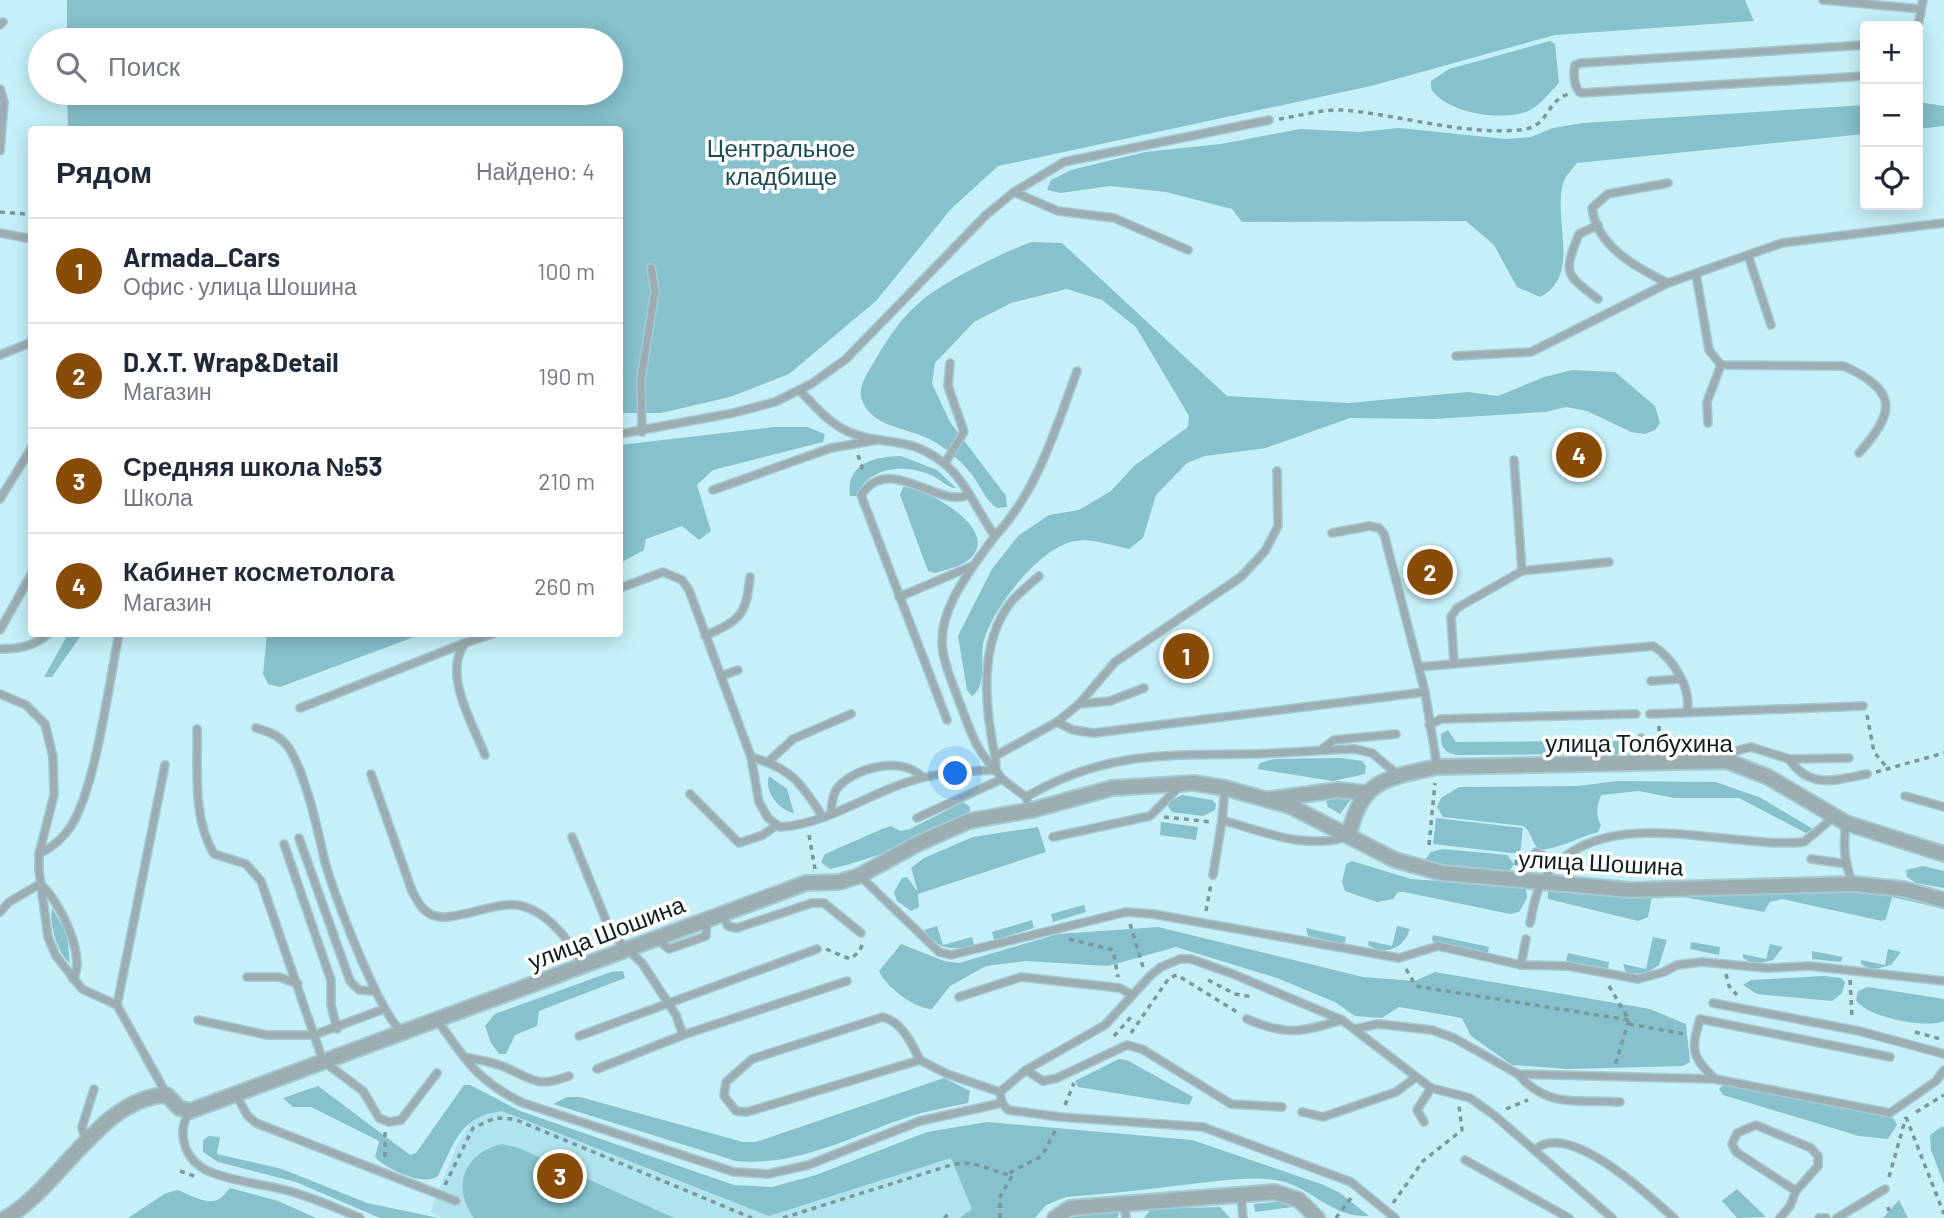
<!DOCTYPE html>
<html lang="ru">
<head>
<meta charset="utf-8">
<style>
	body { margin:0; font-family:Barlow,sans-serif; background:#f6f6f7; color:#1f2937 }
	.controls { position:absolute; right:21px; top:21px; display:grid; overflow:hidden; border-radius:7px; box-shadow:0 4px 18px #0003 }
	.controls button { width:63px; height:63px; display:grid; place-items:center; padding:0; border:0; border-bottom:2px solid #e0e1e3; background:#fff; color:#1f2937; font:35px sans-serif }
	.you { position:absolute; left:956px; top:774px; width:24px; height:24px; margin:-18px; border:5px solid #fff; border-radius:50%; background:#1a73e8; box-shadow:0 0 0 10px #1a73e833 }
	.badge { display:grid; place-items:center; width:46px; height:46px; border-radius:50%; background:#884c08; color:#fff; font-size:23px; font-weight:700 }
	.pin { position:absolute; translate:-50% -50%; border:4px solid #fff; box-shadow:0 2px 7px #0006 }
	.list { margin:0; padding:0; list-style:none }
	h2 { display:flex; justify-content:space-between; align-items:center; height:91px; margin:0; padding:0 28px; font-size:30px }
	h2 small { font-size:23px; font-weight:400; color:#747a83 }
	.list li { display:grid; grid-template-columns:46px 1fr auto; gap:21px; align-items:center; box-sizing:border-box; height:105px; padding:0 28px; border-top:2px solid #e0e1e3 }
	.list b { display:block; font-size:26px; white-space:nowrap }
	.list p { margin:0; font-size:23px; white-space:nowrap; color:#747a83 }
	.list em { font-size:23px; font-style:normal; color:#747a83 }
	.icon { flex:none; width:38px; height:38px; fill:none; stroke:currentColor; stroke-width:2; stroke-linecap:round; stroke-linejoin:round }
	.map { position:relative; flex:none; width:1944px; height:1218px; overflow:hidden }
	.search { position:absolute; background:#fff; box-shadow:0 4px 18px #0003; left:28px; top:28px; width:595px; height:77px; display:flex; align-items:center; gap:18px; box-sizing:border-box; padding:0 24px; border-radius:38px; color:#747a83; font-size:26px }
	.panel { position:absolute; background:#fff; box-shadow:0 4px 18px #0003; left:28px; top:126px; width:595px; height:511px; border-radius:7px }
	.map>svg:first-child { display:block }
</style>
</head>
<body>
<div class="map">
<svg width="1944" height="1218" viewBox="0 0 1944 1218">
	<rect width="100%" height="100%" fill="#c5f0f9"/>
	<path fill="#afe3ed" d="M485,1099L755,1207L970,1142L994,1218H441L430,1212L457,1145Z"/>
	<g fill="#86c1cc">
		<path d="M67,0H1745L1754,21L1555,35L1371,86L998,166L951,209L876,301L789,374L730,397L661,413H620V130L68,129L67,93H611V40H67Z"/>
		<path d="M1550,41L1555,44L1559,83C1549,93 1539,107 1526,112C1499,121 1447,113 1431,89V81L1449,69Z"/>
		<path d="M1918,102L1944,106V126L1918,129Z"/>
		<path d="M1865,105V134L1577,163C1573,168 1566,175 1564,181C1551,217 1583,275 1540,297L1517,287L1494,245L1466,221L1242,222L1232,209L1166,192L1110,186L1061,193L1047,190L1051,180L1071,170L1145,152L1221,144L1300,129L1359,132L1399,128L1506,139L1531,137L1553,128L1583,123Z"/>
		<path d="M1032,242L1062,243L1227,396L1348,403L1468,392L1498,396L1544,377L1572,370L1615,372L1655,406L1660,423L1655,430L1645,434L1631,432L1587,411L1566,407L1545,412L1433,419L1350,418L1266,448L1205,456L1187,463L1156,495L1143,538L1129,549C1113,546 1092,538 1076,541C1041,545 993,608 984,640C979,656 988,686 972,696L967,690L958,636L992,569L1018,536L1049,515L1079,510L1111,491L1134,466L1188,427L1189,416L1136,327L1102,300L1067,289L1011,303L974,322L935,363L932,384L950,422L1006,496L1007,507L997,508C987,502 982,489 975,479C964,463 948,449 931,440C908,427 869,428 861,397C859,385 868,372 874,362C886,341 900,319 919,303C939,284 1005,251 1032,242Z"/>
		<path d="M774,427H807L825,434L823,442L713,470L697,485L711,531L699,540L682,526L646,539L644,550L620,563V445Z"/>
		<path d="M901,456L937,470L956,488C948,488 941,480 933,476C907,463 867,466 857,496H850C846,462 875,457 901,456Z"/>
		<path d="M903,487C924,487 995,526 974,554C966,566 948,569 935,573L928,571L900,495Z"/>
		<path d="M68,634H82L52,677H44Z"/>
		<path d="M267,634H422L280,687L268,684L263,674Z"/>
		<path d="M1448,730L1456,742L1633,741L1638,748L1631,754L1458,755C1445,754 1440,747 1441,734Z"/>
		<path d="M1672,741H1721L1725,747L1720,754L1673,755L1668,749Z"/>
		<path d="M1341,758L1362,761L1366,766L1365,774L1333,781L1257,769L1260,763L1274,759Z"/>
		<path d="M769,776L787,789L794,813C778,810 764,791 769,776Z"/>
		<path d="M1618,781L1716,782L1761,798L1813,829L1806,833L1739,798H1674L1639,791L1601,795C1597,806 1595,815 1601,825L1598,832C1579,837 1561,848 1541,850C1530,843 1533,832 1523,826L1443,817L1437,807L1441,798L1459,787L1577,786Z"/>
		<path d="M1182,795L1212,800L1216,804L1215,810L1203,816L1172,812L1168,806L1170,801Z"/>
		<path d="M1329,799L1349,798L1351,799L1340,814L1328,807L1326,801Z"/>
		<path d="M963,802L970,807L969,815C924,837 879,858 830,869L821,862L825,854L882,829L891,826L900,831L910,829Z"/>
		<path d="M1436,818L1523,828L1520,854L1433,844Z"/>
		<path d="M1161,822L1198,827L1196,840L1160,835Z"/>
		<path d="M1038,827L1046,852L918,894L919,907L911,911L897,901L894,892L902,878L907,877L918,892L911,868L924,858L973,837Z"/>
		<path d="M1443,849L1507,855L1514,864L1508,873L1423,862L1431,852Z"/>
		<path d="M1352,861L1411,879L1522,887L1526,889L1527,898L1519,912L1510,914L1404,892H1398L1393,899L1377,902L1345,891L1342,882L1346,864Z"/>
		<path d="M1923,866L1944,871V888L1916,883L1907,877L1906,870Z"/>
		<path d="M1615,882L1777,893H1901L1944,903V909L1892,897L1886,919L1882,921L1782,899L1770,902L1764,912L1662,893L1652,896L1648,917L1638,921L1548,899V887Z"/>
		<path d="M1084,905L1086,912L1053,922L1051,914Z"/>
		<path d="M52,908L67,934L70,963C57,954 49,923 52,908Z"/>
		<path d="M1032,920L1034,928L994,940L992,932Z"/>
		<path d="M937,926L943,945L972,937L974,945C951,951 939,950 924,930Z"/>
		<path d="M1397,926L1410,929C1404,945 1396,950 1379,951L1368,945L1369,941L1392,946Z"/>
		<path d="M1158,927L1363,977L1415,981L1435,972L1650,1009L1686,1024L1690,1062L1683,1066L1568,1069L1512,1065L1471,1036L1462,1018L1399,1007L1382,1018L1355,1016L1335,1002L1277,978L1176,947L1108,966L1026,961L986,966L950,986L932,1009C915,1009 886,987 879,971L901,944L944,961L959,963L1058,934Z"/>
		<path d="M1306,928L1346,937L1345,942L1341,944L1308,936Z"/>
		<path d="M1433,935L1489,947L1488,952L1485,954L1435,943L1432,940Z"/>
		<path d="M1653,937L1667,940L1659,965L1644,974L1626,973L1623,964L1646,969Z"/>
		<path d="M1691,942L1720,947L1719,955L1690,949Z"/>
		<path d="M1770,944L1783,947L1773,960L1753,965L1743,958V954L1766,959Z"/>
		<path d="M1888,949L1901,952L1891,965L1871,970L1861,964V960L1885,965Z"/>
		<path d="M1812,951L1843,957L1841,962L1812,959Z"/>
		<path d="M1568,953L1609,962L1608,969L1566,961Z"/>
		<path d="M623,971L625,978L539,1011L537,1026L515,1035L506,1054H499L491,1043L485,1026L495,1014L611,972Z"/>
		<path d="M1824,976L1841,978L1845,982L1842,993L1832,1001L1757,994L1743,985L1751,980Z"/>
		<path d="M1868,987L1944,999V1021C1927,1029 1865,1017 1856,1000L1858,991Z"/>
		<path d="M1119,1059L1127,1060L1193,1097L1189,1105L1078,1087L1075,1081Z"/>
		<path d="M944,1078L970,1091L968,1103C950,1107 932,1110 914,1115C855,1134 800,1167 736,1161L553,1104L567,1097H580L743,1142H756Z"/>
		<path d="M1725,1083L1885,1114L1894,1119L1897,1125L1888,1139L1859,1136L1723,1095L1719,1089Z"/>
		<path d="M464,1085H470L520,1111L734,1185L772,1187L816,1175L927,1132L987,1122L1192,1140L1324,1185L1340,1193L1369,1216C1334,1218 1314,1191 1285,1182C1254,1174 1215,1182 1183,1185C1144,1190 1105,1194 1066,1197L1046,1205L1035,1218H960L972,1209L951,1158L769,1216L502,1111C460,1116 455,1142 438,1176C424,1187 386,1169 375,1157L379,1141L311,1107H293L283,1098L318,1086L410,1155L416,1153Z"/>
		<path d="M1941,1127H1944V1184L1931,1150L1930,1135Z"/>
		<path d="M209,1136L220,1137L217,1154L282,1169L367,1203L439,1218H380L296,1182L218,1162L203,1152V1140Z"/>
		<path d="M502,1144L519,1148L674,1218H474C451,1186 464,1153 502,1144Z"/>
		<path d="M230,1188L278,1201L316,1218H128L166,1193L178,1190C189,1194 209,1208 222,1197C225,1194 227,1191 230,1188Z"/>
		<path d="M1737,1189L1766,1217L1737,1218L1722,1201Z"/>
		<path d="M1899,1200L1908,1218H1883Z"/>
		<path d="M1283,1201L1293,1204L1292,1207L1255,1212L1254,1204Z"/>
		<path d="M1220,1207L1230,1218H1144L1151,1209Z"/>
		<path d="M1116,1210L1119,1215L1117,1218H1067Z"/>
	</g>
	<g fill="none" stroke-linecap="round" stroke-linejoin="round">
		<g stroke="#a4cad2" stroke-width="10">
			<g id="lane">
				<path d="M1823,0L1921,9"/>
				<path d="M0,25L3,22"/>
				<path d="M1918,26L1923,0"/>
				<path d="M1865,45L1581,63L1575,65C1573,72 1574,89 1581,93L1865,76"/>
				<path d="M0,89L4,102L0,151"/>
				<path d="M1668,183L1608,194L1592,208C1597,247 1637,268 1668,283"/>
				<path d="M1014,192L1058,211L1114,218L1188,250"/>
				<path d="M0,233L32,239"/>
				<path d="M1748,255L1771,325"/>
				<path d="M1696,274L1709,350L1721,365L1844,366C1899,391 1895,413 1859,453"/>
				<path d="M1598,299C1565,274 1563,274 1579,234L1598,225"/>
				<path d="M0,355L32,342"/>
				<path d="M1456,356L1531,352L1668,283L1782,243L1944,223"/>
				<path d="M799,390C816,407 831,426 854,434C889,446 907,436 941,461C965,478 978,513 995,536C971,569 933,614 944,657C948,675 956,692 962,709C971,733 977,752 996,770"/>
				<path d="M1708,423L1707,402L1721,365"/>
				<path d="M642,432L641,379L655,291L651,268"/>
				<path d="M620,434L733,413L775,402L811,384L846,359L986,215L1014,192L1064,162L1269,120"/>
				<path d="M1514,460L1522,571"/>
				<path d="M945,463L964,432L948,386L950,363"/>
				<path d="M713,490L831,448L877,440"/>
				<path d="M0,499L32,447"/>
				<path d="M1332,533L1369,526L1379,528L1384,534L1425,692L1437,766"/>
				<path d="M995,536C1037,492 1056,428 1077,371"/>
				<path d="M620,588L663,572L682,580L689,590L751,757L759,802L768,818L780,827C821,825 861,799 899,785C930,773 963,771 996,770L1002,779L1026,797"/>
				<path d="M899,597L972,566"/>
				<path d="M0,630L32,573"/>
				<path d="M705,636C740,620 746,616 750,577"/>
				<path d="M0,649C20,649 32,647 48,634"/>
				<path d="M1454,663L1451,617L1457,608L1522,571L1609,562"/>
				<path d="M1419,667L1653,646C1673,658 1692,689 1687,712"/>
				<path d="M721,676L738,670"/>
				<path d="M1651,681L1681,679"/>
				<path d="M0,694L26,705L45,724L53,757L54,795L39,854V870L48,937L56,956L82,989L117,1005L167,1095"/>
				<path d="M1079,704L1110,701L1144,688"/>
				<path d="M300,708L465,643"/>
				<path d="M1650,714L1863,706"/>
				<path d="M947,720L861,495C889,452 938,509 968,495"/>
				<path d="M1057,722L1073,730L1094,733L1425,692"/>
				<path d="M1429,725L1441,719L1636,714"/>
				<path d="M256,728C266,731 276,734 284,742C303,761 318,831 324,858C332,891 379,1013 402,1032"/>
				<path d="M197,729C198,770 192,817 214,854L246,864L261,881L314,1035L384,1009"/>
				<path d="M1641,738L1643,762"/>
				<path d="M1321,750L1334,740L1396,734"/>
				<path d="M485,755C473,724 442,674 465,643L492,634"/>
				<path d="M995,756C985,708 978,644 1011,602C1019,593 1030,584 1039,576"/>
				<path d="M751,757C790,768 801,782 822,816"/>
				<path d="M1789,759C1810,790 1836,780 1867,774"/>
				<path d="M1727,760L1735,751L1751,747L1789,759L1849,758"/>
				<path d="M768,762L793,739L851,714"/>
				<path d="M996,770L995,756L1057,722L1079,704L1115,662L1241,577L1265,551L1278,526L1277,471"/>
				<path d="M371,774L412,891C417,900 421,910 432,915C445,920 457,915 469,913C481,910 494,906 506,905C540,901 570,939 582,965"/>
				<path d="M1225,788L1222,820C1261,831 1306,850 1346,837"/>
				<path d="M690,794L739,843L763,835L777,825"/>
				<path d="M1905,796L1944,807"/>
				<path d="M1027,800L1026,797C1104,751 1167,755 1253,754C1287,753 1321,750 1355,749L1372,753L1398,775"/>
				<path d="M831,812C832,805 832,797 836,790C851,768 902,755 922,777"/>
				<path d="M917,818L1002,779"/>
				<path d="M1846,823C1843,843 1844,864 1853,883"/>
				<path d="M572,837L612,935L642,963L676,1015L683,1035"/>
				<path d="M1053,837L1150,816L1180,786"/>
				<path d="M299,838L350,981L359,990L374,991"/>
				<path d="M284,844L331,980V1005L337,1029"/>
				<path d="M1536,852L1557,863"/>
				<path d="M39,854C53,847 63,839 71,826C96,787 109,682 119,634"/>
				<path d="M1811,859L1847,864"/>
				<path d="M1213,875L1222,820"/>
				<path d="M860,876L939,952L951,955L1126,912L1153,914L1399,958L1438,946L1521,965"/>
				<path d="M0,912L9,902L40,884C59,899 87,957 73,979"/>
				<path d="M722,914L728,926L737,928L812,903H824L861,933"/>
				<path d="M1530,923C1533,910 1535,893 1542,882C1595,797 1724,850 1804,842L1835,816"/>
				<path d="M657,939L669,949L706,936L707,919"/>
				<path d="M1526,939L1521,965L1568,966L1638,979L1664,972L1677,965L1702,962L1767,968L1810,966L1944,981"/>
				<path d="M247,977H279L298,984"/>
				<path d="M959,997L1021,977L1120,988L1132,995"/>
				<path d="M1713,1003L1859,1031L1944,1054"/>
				<path d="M117,1005L165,765"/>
				<path d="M1247,1019C1286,1036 1302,1032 1342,1020"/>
				<path d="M198,1020L267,1035H314L323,1061L363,1091L379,1118L389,1122L401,1120L437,1073"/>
				<path d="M437,1020C467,1061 476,1080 523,1103L734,1172L768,1174L808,1165L920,1121L1002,1103"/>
				<path d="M1355,1029L1378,1024L1432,1030L1454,1038L1518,1074L1715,1079L1890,1113L1936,1081L1944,1070"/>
				<path d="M579,1036L817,949"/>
				<path d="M464,1057C477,1060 490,1061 502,1066C532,1078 535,1089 569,1076"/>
				<path d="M920,1060C911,1043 903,1023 883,1017L752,1059L726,1082L724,1096L736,1111L747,1112L920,1060L947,1074L1000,1092"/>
				<path d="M597,1069L683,1035L847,981"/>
				<path d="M1026,1070L1043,1081L1057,1078L1127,1045L1142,1049L1231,1104L1282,1107"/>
				<path d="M1518,1074C1547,1109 1579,1099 1620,1102"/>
				<path d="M1715,1079C1691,1056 1691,1050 1700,1019L1890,1057"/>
				<path d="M236,1094L247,1115L256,1123L456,1201"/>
				<path d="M190,1111C177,1130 183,1155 201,1167C217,1179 268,1185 289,1191C314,1198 337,1208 360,1218"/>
				<path d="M1302,1112L1323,1117L1396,1092L1415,1078"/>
				<path d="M1424,1122L1417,1110L1431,1088L1470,1098L1494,1115L1612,1218"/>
				<path d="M86,1142L82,1127L94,1089"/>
				<path d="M1536,1149C1570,1121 1649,1196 1674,1218"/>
				<path d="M1465,1160L1569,1218"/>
				<path d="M1241,1195L1243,1218"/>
				<path d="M1124,1204L1126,1218"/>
				<path d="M1395,1218L1351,1182L1203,1127L1060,1117L1008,1110L1002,1103L1000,1092L1026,1070L1105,1025L1151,975L1161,967L1180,959H1191L1233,974L1342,1020L1431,1088"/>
				<path d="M1780,1218L1790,1206L1796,1191L1818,1166V1156L1811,1148L1756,1125L1737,1133L1732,1144L1736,1152L1796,1191"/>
				<path d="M1819,1218H1826"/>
				<path d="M1837,1218L1885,1189"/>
			</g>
		</g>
		<g stroke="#a4cad2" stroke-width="18">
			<g id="street">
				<path d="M1271,799L1338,790L1366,793"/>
				<path d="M1349,836C1360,780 1386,778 1437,767L1727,761L1768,777L1846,823L1944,854"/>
				<path d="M6,1218C61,1186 101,1097 167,1095L179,1108L190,1111L806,883L839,882L859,876L917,844L969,821L1032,810L1112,788L1194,783L1225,788L1290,806L1395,860L1442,873L1631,890L1853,884L1903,889L1944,900"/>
				<path d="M1055,1218L1070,1208L1275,1192L1299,1200L1317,1218"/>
			</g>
		</g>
		<g stroke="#78989e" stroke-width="3.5" stroke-dasharray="5 5" stroke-linecap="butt">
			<path d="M1279,119C1299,116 1323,109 1343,110C1401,115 1461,135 1520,130C1551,127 1545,100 1569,94"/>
			<path d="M0,212L25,214L32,210"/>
			<path d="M858,455L864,474"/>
			<path d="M1867,715L1874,752L1889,770"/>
			<path d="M1659,726V747"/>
			<path d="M1876,772L1944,753"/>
			<path d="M1164,817L1212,822"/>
			<path d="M809,835L815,869"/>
			<path d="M1429,845L1435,783"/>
			<path d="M1516,865L1517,853"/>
			<path d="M1206,911L1211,884"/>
			<path d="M1130,924L1143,967"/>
			<path d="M1069,939L1113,950L1118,977"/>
			<path d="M826,949L850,959L859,952L863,943"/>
			<path d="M1406,969L1416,986L1421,987L1629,1020"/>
			<path d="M1726,974L1729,986L1737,995"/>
			<path d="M1208,980L1235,994L1253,997"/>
			<path d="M1850,980L1852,1018"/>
			<path d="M1609,986L1629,1020L1615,1065"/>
			<path d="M1629,1024L1685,1034"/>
			<path d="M1915,1032L1944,1040"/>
			<path d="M1131,1033L1169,978L1177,975L1237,1012"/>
			<path d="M1114,1036L1132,1016"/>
			<path d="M1065,1105L1074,1083"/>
			<path d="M1506,1109L1528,1100"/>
			<path d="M1916,1112L1944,1095"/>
			<path d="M1906,1117L1944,1214"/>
			<path d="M385,1132V1162"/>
			<path d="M180,1171L194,1176"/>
			<path d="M1889,1177L1906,1117"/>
			<path d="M445,1185L473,1128L495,1118L514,1119L752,1218"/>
			<path d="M1393,1203L1423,1161L1462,1130L1459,1106"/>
			<path d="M1888,1207L1889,1211"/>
			<path d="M783,1218L954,1164L971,1163L1012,1176"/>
			<path d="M944,1218L949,1214"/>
			<path d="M1000,1218V1197L1012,1176L1009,1173L1042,1156L1056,1129"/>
			<path d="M1336,1218L1351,1198"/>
		</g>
		<use href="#lane" stroke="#9caeb1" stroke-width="7"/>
		<use href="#street" stroke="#9caeb1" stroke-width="14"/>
	</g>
	<g text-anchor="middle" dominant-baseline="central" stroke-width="7" stroke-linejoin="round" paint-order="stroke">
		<g font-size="24" fill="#1a4b53" stroke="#fff">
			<text x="781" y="147">Центральное<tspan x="781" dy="28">кладбище</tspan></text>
		</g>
		<g font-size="24" fill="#0e1e21" stroke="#fff">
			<text x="1639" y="742">улица Толбухина</text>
			<text transform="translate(1601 862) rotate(3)">улица Шошина</text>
			<text transform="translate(606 932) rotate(-21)">улица Шошина</text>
		</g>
	</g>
</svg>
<div class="controls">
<button>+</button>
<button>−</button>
<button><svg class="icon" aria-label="locate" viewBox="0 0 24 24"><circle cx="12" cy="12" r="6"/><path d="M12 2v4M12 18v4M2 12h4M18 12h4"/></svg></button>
</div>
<div class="you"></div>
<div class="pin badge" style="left:1186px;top:656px">1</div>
<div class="pin badge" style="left:1430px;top:572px">2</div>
<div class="pin badge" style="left:560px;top:1176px">3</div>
<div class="pin badge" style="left:1579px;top:455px">4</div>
<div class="search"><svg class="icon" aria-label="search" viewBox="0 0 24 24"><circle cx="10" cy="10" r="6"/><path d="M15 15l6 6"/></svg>Поиск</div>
<section class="panel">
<h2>Рядом<small>Найдено: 4</small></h2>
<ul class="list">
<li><span class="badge">1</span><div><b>Armada_Cars</b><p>Офис · улица Шошина</p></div><em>100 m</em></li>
<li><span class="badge">2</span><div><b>D.X.T. Wrap&amp;Detail</b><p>Магазин</p></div><em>190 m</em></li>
<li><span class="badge">3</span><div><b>Средняя школа №53</b><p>Школа</p></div><em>210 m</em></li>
<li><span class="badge">4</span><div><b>Кабинет косметолога</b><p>Магазин</p></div><em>260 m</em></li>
</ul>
</section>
</div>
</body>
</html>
